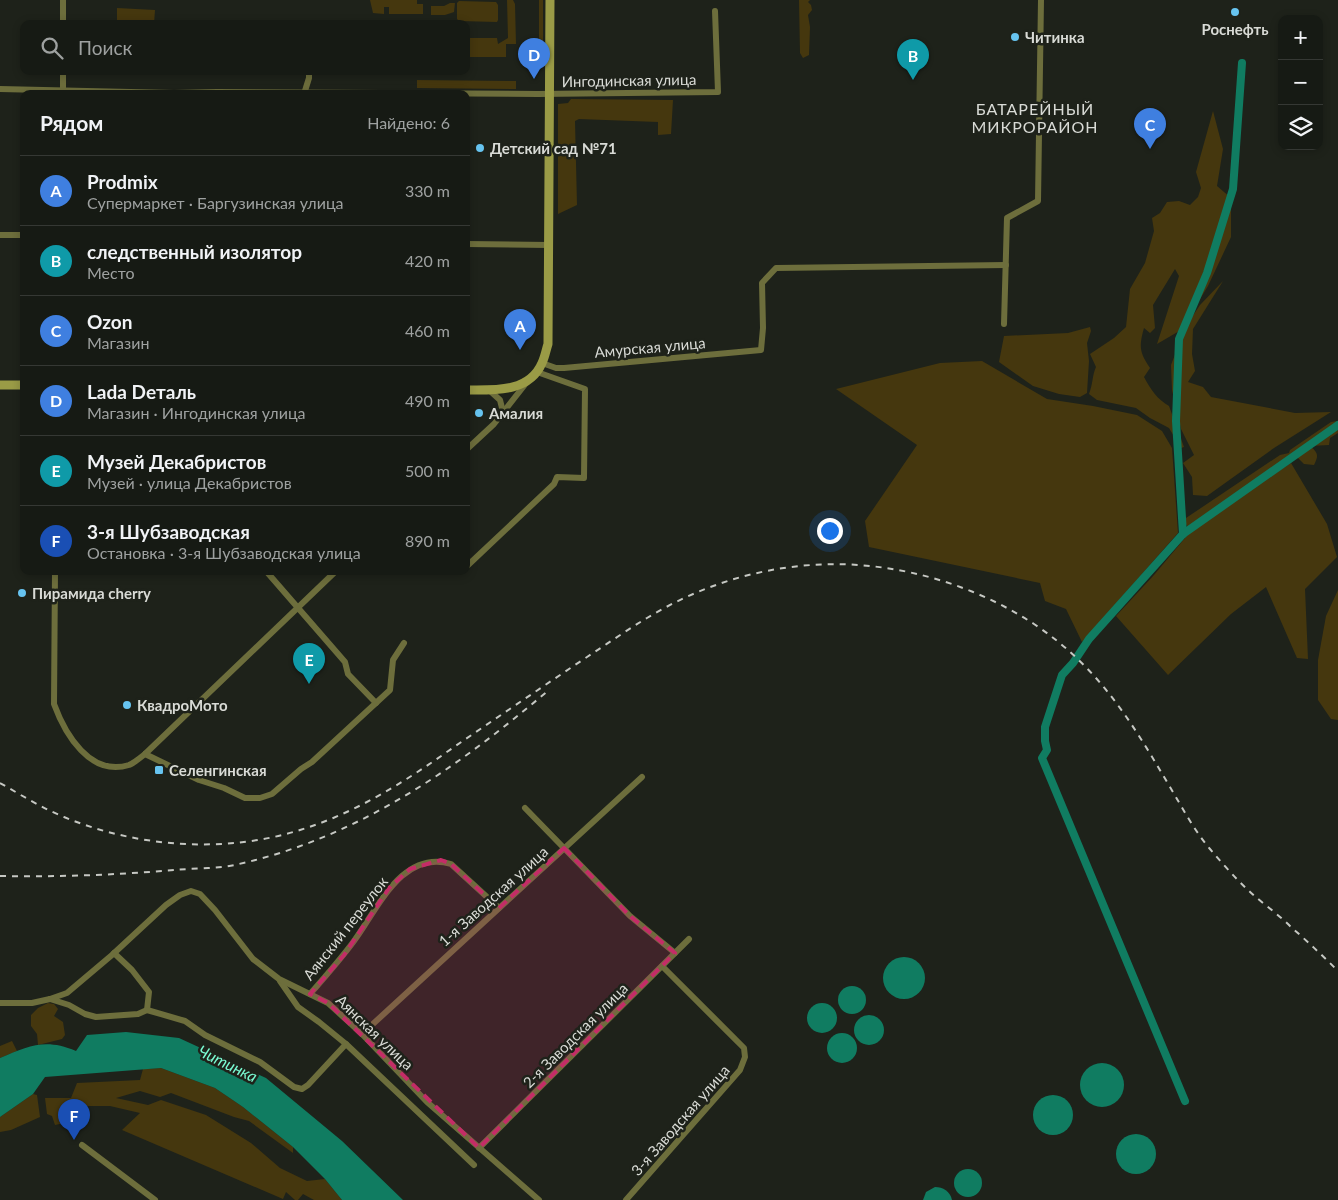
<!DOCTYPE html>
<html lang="ru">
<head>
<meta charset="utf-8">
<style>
	body { margin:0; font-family:Lato,sans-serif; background:#1f231d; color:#f1f3f6 }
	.controls { position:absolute; right:15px; top:15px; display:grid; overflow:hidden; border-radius:10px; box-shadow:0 2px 8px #0003 }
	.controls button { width:45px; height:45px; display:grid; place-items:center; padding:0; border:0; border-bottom:1px solid #353834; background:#161a14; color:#f1f3f6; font:25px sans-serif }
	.you { position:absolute; left:829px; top:530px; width:18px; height:18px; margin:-12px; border:4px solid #fff; border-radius:50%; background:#1a73e8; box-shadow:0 0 0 8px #1a73e833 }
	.badge { display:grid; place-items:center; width:32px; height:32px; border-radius:50%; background:#67c4f0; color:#fff; font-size:16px; font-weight:700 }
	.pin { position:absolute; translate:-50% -41px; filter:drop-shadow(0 1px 2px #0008) }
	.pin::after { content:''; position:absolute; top:26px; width:18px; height:15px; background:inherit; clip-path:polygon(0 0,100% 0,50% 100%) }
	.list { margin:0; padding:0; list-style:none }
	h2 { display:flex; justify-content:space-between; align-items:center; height:65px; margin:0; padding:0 20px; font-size:21px }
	h2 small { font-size:16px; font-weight:400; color:#9ea1a0 }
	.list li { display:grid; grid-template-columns:32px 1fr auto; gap:15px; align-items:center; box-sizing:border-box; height:70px; padding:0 20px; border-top:1px solid #353834 }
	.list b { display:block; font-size:19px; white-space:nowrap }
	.list p { margin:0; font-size:16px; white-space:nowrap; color:#9ea1a0 }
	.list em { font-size:16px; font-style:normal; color:#9ea1a0 }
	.icon { flex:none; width:28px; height:28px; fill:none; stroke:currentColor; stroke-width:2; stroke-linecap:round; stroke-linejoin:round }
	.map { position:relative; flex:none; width:1338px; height:1200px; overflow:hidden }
	.search { position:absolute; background:#161a14; box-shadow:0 2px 8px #0003; left:20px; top:20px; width:450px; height:55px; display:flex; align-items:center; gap:12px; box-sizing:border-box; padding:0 18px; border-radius:10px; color:#9ea1a0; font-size:19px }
	.panel { position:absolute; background:#161a14; box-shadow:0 2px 8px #0003; left:20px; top:90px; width:450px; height:485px; border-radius:10px }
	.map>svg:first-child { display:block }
</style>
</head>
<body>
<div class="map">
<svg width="1338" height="1200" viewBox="0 0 1338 1200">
	<rect width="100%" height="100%" fill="#1e221a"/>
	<g fill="#45370e">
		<path d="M370,0H417V4H423V14H389V7H384V14L373,13Z"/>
		<path d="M507,0H513L515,4L516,44H506V57H466V38H497L498,44L508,38Z"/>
		<rect x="539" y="0" width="4" height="54"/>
		<path d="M799,0H810L808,2L811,5L812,10L808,15L810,27L809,55L803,58L800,53Z"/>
		<path d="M459,1L496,2L498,5V20L497,22L459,21L457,19V3Z"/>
		<path d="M450,3H455L454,12L445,15H431V6H444Z"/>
		<path d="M117,8L155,10L154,24H117Z"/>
		<path d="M417,80L516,81V89L417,88Z"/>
		<path d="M571,99L673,100L671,134L658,135V122L579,119L575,121L577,205L558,214V104L568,103Z"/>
		<path d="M1213,111L1223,149L1217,186L1231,198V237L1208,286L1181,330L1157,344L1179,276L1175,269L1153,305L1155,328L1150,333L1144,328C1139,346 1139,352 1150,368L1144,377C1151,390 1157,399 1169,406L1184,447L1181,448L1169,428L1150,418L1136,408L1097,400L1089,394C1093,384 1092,376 1096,367L1090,354L1114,338L1126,327L1130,289L1145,263L1154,231L1152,218L1160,213L1167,202L1179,201L1190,205L1198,197L1201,188L1196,172Z"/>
		<path d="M1223,281L1193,329L1192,354L1195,371L1188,382L1203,387L1211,397L1295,413L1331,412L1274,448L1207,496L1193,495L1192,477L1183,463L1194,455L1181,429L1172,390L1171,365L1186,326L1200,305Z"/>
		<path d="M1090,327L1091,331L1087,343L1089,361L1087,393L1080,397L1059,394L1033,386L999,362L1004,336L1068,333Z"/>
		<path d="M982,361L1047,399L1093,406L1137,415L1162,431L1172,448L1178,533L1082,642L1066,609L1045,601L1040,583L869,547L865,521L917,445L836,389L940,363Z"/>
		<path d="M1337,421L1338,433L1330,438L1329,445L1310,446C1318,453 1319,455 1314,465L1304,464L1295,455L1291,454L1188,527L1183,520L1280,455L1289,453L1290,450L1331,422Z"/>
		<path d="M1291,463L1327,524L1337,557L1305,589L1308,659L1297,658L1266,587L1231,614L1168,675L1116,616L1154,575L1190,532L1211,515Z"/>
		<path d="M1338,590V720L1331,719L1318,700V660L1326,616Z"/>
		<path d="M48,1003L54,1004L58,1009L54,1016L63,1022L65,1035L62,1039L38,1045L37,1034L31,1026V1015L38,1008Z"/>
		<path d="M12,1041L17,1051L0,1058V1046Z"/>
		<path d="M161,1068L215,1088L243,1107L293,1147V1153L249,1121L234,1117L171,1093L160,1097L140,1091L116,1098L148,1105L161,1100L206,1115L251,1143L280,1168L307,1181L325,1179L342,1200H314L303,1194L298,1200H295L286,1192L283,1199L122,1130L140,1113L110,1106H83L84,1119L55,1125L52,1116L47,1114L45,1098H71L77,1083L140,1080L143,1069Z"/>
		<path d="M33,1094L37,1095L40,1117L11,1130L0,1132V1117Z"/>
	</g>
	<g fill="#107c61">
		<circle cx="904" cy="978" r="21"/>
		<circle cx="852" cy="1000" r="14"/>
		<circle cx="822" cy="1018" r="15"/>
		<circle cx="869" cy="1030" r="15"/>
		<path d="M126,1032L179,1038L266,1078L342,1141L403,1200H342L325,1179L293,1147L243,1107L215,1088L161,1068L45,1077L33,1094L0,1117V1058C29,1046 45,1038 76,1051L87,1035Z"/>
		<circle cx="842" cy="1048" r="15"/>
		<circle cx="1102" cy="1085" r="22"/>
		<circle cx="1053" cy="1115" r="20"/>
		<circle cx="1136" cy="1154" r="20"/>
		<circle cx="968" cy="1183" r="14"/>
		<path d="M935,1187C943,1187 950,1191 952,1200H923L926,1192Z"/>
	</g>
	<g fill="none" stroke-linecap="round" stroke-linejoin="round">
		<g stroke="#107c61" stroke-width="8">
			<path d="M1183,534L1176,421L1179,339L1207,273L1233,189L1242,63"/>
			<path d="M1185,1101L1042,758L1047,750L1045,741V727L1062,675L1073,663L1089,639L1183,534L1338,425"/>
		</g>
		<g stroke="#6d6e3c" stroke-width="6">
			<path d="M63,24V0"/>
			<path d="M0,89L174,93L217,92L538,94L718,92L715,11"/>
			<path d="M63,93V71"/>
			<path d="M304,94L309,78V71"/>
			<path d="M0,235H24"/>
			<path d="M466,244L549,245"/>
			<path d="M1004,324L1007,218L1038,201L1041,0"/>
			<path d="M542,363L556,368H564L761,350L763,328L762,283L776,268L1006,265"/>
			<path d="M489,390L500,400L503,412"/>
			<path d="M466,450L494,424L527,382"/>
			<path d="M466,567L554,484L557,477L584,478L585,389L537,372"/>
			<path d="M55,571L54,704C65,734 90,777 129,765C134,763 140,758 145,754L336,571"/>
			<path d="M266,571L345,662L348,674L376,703"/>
			<path d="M145,754L199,780L224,788L245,798H260L272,794L301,769L312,762L390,690L393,660L404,643"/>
			<path d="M525,808L630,916L675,953"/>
			<path d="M114,953L132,970L149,992L147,1010L185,1021L205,1035L260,1062L294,1087L302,1089L308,1085L346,1044"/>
			<path d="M280,981L298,1007L319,1022L346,1044L474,1165"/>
			<path d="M310,994C325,977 340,960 354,941C377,910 402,849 451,864L499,908"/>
			<path d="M50,999L69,1005L85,1014L96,1017L138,1014L147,1010"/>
			<path d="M0,1003H32L50,999L67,993L112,955L166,905L180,895L191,891L200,894L215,910L253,959L279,979L328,1003L362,1034L427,1102L539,1200"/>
			<path d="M362,1034L642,777"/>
			<path d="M82,1145L155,1200"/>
			<path d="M479,1148L689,939"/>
			<path d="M626,1200L740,1070L745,1057L744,1048L662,966"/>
		</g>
		<g stroke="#9a9b46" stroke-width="9">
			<path d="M0,385H24"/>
			<path d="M466,390C494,390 529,393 542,363C545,357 546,350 548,344L550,0"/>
		</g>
		<g stroke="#c6c8c3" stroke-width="2" stroke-dasharray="6 6" stroke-linecap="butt">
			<path d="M0,783C21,795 42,808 64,817C136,847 224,854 300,830C356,813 406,781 454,747C498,717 542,687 587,657C607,644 627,630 647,618C714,577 792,558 870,566C928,572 985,592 1034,624C1097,666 1130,719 1167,782C1181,805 1193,829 1210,849C1222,863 1235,878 1249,891C1262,903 1278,914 1291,927C1307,941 1323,956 1338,971"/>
			<path d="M0,876C58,877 116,875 174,870C195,868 218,869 239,864C359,837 457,768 550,689"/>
		</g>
	</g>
	<path fill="#c42c67" fill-opacity="0.2" stroke="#c42c67" stroke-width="4" stroke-dasharray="10 6" stroke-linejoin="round" d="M564,848L630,916L675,953L479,1148L328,1003L310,994L344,955L389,888L410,869L441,860L451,864L499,908Z"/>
	<g fill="#67c4f0" stroke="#1e221a" stroke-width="2">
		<circle cx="1235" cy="12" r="5"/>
		<circle cx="1015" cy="37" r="5"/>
		<circle cx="480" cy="148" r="5"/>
		<circle cx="479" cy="413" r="5"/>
		<circle cx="22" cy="593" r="5"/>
		<circle cx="127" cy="705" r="5"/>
		<rect x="154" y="765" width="10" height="10" rx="2.5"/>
	</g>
	<g text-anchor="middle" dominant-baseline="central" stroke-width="5" stroke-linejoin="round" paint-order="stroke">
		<g font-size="15" font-weight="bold" fill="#d9dbd6" stroke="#1e221a" text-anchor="start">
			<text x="1235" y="29" text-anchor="middle">Роснефть</text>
			<text x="1025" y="37">Читинка</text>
			<text x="490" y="148">Детский сад №71</text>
			<text x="489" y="413">Амалия</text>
			<text x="32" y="593">Пирамида cherry</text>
			<text x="137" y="705">КвадроМото</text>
			<text x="169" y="770">Селенгинская</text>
		</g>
		<g font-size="15" fill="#d9dbd6" stroke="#1e221a">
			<text transform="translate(629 80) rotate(-1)">Ингодинская улица</text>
			<text transform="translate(650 347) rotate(-5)">Амурская улица</text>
			<text transform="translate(493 896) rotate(-42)">1-я Заводская улица</text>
			<text transform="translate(345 928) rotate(-52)">Аянский переулок</text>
			<text transform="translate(375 1032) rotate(44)">Аянская улица</text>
			<text transform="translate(575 1035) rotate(-45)">2-я Заводская улица</text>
			<text transform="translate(680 1120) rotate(-49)">3-я Заводская улица</text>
		</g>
		<g font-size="16" letter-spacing="1" fill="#d9dbd6" stroke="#1e221a">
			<text x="1035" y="108">БАТАРЕЙНЫЙ<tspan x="1035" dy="18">МИКРОРАЙОН</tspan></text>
		</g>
		<g font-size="16" font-style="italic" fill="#7afad2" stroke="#1e221a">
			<text transform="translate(228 1063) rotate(26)">Читинка</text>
		</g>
	</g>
</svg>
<div class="controls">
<button>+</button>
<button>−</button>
<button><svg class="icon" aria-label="layers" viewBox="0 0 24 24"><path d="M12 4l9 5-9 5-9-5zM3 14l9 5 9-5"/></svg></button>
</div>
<div class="you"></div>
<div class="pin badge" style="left:520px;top:350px;background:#3f7fe0">A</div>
<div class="pin badge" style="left:913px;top:80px;background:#0f9aa8">B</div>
<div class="pin badge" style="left:1150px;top:149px;background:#3f7fe0">C</div>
<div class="pin badge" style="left:534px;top:79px;background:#3f7fe0">D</div>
<div class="pin badge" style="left:309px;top:684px;background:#0f9aa8">E</div>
<div class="pin badge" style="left:74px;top:1140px;background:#1a4fb4">F</div>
<div class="search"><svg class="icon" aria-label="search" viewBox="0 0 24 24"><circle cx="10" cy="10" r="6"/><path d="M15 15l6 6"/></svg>Поиск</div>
<section class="panel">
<h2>Рядом<small>Найдено: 6</small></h2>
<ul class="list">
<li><span class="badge" style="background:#3f7fe0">A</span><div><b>Prodmix</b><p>Супермаркет · Баргузинская улица</p></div><em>330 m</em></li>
<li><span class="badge" style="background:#0f9aa8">B</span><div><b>следственный изолятор</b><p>Место</p></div><em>420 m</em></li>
<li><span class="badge" style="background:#3f7fe0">C</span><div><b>Ozon</b><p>Магазин</p></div><em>460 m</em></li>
<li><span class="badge" style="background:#3f7fe0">D</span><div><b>Lada Dеталь</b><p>Магазин · Ингодинская улица</p></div><em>490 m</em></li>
<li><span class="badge" style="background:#0f9aa8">E</span><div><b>Музей Декабристов</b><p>Музей · улица Декабристов</p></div><em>500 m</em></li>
<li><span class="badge" style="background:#1a4fb4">F</span><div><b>3-я Шубзаводская</b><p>Остановка · 3-я Шубзаводская улица</p></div><em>890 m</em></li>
</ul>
</section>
</div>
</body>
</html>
